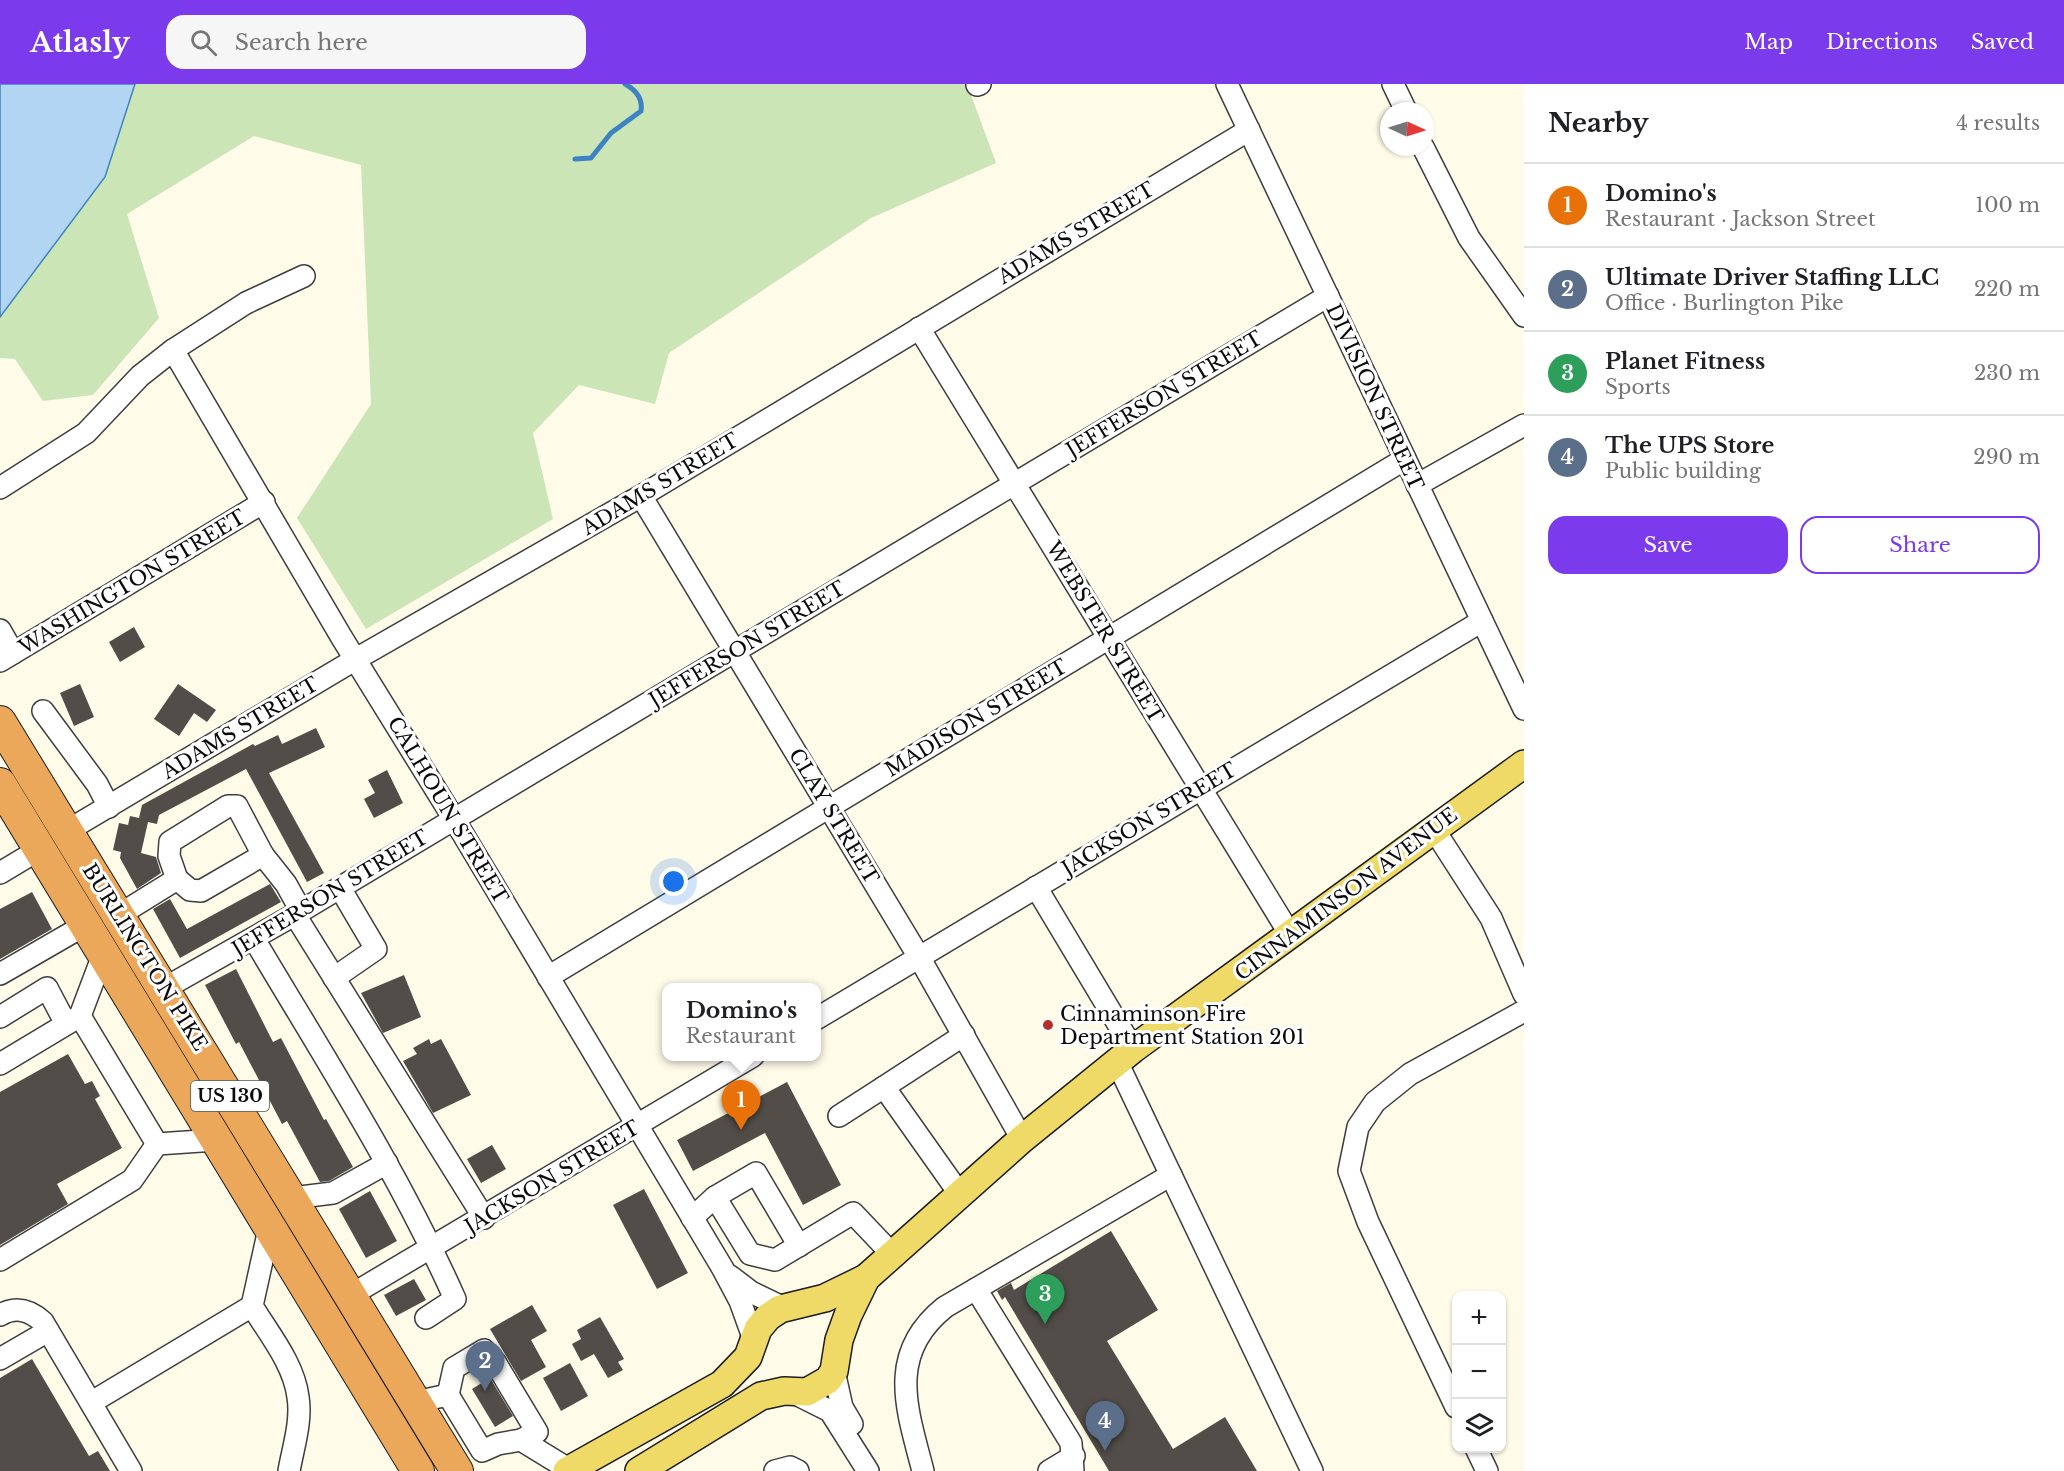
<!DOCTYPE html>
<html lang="en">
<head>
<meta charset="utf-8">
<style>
	body { margin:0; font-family:"Libre Baskerville",serif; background:#f6f6f6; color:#202124 }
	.controls { position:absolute; right:18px; bottom:18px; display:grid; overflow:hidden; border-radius:12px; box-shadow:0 2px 4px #0004 }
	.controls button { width:54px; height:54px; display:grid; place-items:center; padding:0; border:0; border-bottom:2px solid #e0e0e0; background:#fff; color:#202124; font:30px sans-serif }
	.compass { position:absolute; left:1380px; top:18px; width:54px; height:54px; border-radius:50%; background:#fff; box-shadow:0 2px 4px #0004; rotate:94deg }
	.you { position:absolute; left:674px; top:798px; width:21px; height:21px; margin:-15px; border:4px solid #fff; border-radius:50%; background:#1a73e8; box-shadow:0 0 0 9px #1a73e833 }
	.badge { display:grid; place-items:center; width:39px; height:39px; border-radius:50%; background:#7c3aed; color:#fff; font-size:20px; font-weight:700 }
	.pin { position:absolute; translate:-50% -50px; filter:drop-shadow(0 2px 3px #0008) }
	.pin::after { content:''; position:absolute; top:32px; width:21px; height:18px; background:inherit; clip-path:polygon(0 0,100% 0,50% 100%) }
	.popup { position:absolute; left:662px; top:899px; width:159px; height:78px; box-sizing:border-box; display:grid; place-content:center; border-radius:12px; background:#fff; filter:drop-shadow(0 2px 4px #0005); font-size:20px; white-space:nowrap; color:#757577 }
	.popup b { font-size:22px; color:#202124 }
	.popup::after { content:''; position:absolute; left:50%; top:100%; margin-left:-12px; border:12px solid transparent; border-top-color:#fff }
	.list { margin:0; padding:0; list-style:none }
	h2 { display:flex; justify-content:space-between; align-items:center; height:78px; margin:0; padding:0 24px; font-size:26px }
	h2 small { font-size:20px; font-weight:400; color:#757577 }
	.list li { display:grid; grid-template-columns:39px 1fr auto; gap:18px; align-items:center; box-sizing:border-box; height:84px; padding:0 24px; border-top:2px solid #e0e0e0 }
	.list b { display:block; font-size:22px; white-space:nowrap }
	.list p { margin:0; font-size:20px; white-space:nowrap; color:#757577 }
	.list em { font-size:20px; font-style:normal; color:#757577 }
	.actions { display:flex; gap:12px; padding:18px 24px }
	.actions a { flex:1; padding:14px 0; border:2px solid #7c3aed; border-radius:18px; text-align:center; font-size:21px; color:#7c3aed }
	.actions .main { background:#7c3aed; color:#fff }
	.icon { flex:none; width:33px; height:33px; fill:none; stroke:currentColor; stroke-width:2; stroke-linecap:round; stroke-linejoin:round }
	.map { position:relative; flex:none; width:1524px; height:1387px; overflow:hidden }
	header { display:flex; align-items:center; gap:36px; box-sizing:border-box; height:84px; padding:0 30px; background:#7c3aed; color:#fff }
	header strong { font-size:28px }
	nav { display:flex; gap:33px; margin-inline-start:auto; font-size:21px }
	.search { width:420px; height:54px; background:#f6f6f6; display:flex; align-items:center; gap:15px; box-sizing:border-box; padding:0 21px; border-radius:18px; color:#757577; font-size:22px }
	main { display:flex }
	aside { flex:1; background:#fff }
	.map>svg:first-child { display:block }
</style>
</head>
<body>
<header>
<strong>Atlasly</strong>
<div class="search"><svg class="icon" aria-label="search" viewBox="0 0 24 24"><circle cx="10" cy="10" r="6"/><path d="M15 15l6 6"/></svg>Search here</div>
<nav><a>Map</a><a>Directions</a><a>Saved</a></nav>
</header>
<main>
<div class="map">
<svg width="1524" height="1387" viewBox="0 0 1524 1387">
	<rect width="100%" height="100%" fill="#fefbe9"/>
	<path fill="#cbe5b6" d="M135,0H967L996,79L871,134L669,269L655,320L579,301L533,349L553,435L366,545L297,434L371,320L361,81L254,52L127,130L159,234L93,311L43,317L15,275L0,274V233L105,93Z"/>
	<path fill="#b1d5f2" stroke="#3d83c4" stroke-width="1.5" d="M0,0H135L105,93L0,233Z"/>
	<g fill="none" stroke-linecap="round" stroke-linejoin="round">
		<path stroke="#3d83c4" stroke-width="5" d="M575,75L591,74L611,49L641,27C643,14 636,6 625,0"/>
	</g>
	<g fill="#524d48">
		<path d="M134,543L145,563L120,578L109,558Z"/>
		<path d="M80,600L94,633L74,642L60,609Z"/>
		<path d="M178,600L216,626L207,638L194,629L179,652L154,635Z"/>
		<path d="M316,644L325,663L269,689L324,789L307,798L246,685L159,731L157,740L148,738L141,769L156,773L161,789L137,805L120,774L121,768L113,766L119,739L128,741L130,732L139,734L142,721L253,660L255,662L278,651L282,660Z"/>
		<path d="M387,686L403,719L374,734L364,715L375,709L368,696Z"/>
		<path d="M270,800L281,818L180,874L153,825L170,815L187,845Z"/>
		<path d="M32,808L52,845L0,875V825Z"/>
		<path d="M236,885L273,958L281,954L324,1036L326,1035L353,1083L329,1097L320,1098L287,1037L282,1040L239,958L236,960L205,901Z"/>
		<path d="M404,891L421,933L383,949L361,909Z"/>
		<path d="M429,955L431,960L441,955L471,1011L433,1029L403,977L417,970L413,964Z"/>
		<path d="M68,970L85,1000L92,997L100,1012L95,1015L122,1064L57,1100L68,1120L0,1161V1008Z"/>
		<path d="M787,998L841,1101L803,1121L765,1049L693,1087L677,1056Z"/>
		<path d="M492,1061L506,1085L481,1099L467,1075Z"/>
		<path d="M644,1105L688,1189L657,1205L613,1121Z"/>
		<path d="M370,1107L397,1157L366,1174L339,1125Z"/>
		<path d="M1111,1147L1158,1226L1107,1257L1173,1365L1225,1333L1257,1387H1109L1005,1213L1002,1216L997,1207L1011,1199L1014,1206Z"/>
		<path d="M414,1195L426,1216L396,1232L384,1211Z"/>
		<path d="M532,1221L547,1247L531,1256L546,1283L521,1297L490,1245Z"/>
		<path d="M600,1233L624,1275L618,1278L623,1286L608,1294L594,1270L581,1277L572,1260L581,1255L577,1246Z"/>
		<path d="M32,1275L89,1372L98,1367L110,1387H0V1294Z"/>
		<path d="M570,1279L588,1312L561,1327L543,1294Z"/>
		<path d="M490,1294L513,1332L495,1343L472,1305Z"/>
	</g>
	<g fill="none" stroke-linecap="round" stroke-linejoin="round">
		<g stroke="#3e3e3e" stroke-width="24">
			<g id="minor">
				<path d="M1227,0L1524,625"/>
				<path d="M1393,0L1406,27"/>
				<path d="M977,1L980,0"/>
				<path d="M1423,63L1469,154L1524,232"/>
				<path d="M919,244L1291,852"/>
				<path d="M173,266L342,554L454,735L723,1185L740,1217L754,1256"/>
				<path d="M1417,401L1524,341"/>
				<path d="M0,404L86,349L140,292L173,266L246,219L304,192"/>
				<path d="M641,412L919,873L1022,1055"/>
				<path d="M0,546L13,569"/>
				<path d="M0,577L264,418"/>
				<path d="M43,627L97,700L109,723"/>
				<path d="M1433,744L1491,834L1524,910"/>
				<path d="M67,747L356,575L641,412L1249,46"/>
				<path d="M0,789L40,765"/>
				<path d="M177,795L169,772L170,758L228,722H237L263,771"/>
				<path d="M1036,803L1133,965"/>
				<path d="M119,831L177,795L190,806L201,807L263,771L286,800L301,827"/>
				<path d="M295,831L484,1134"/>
				<path d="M254,855C324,973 399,1089 455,1215L426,1234"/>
				<path d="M0,890L85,841"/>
				<path d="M548,893L1405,375"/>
				<path d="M334,894L376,865L340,804"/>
				<path d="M165,904L301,827L1328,212"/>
				<path d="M80,932L157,1060"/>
				<path d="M0,933L47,904L66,940"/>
				<path d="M816,935L1482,537"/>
				<path d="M1117,978L1312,1387"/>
				<path d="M0,980L80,932L103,871"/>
				<path d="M839,1032L884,1003"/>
				<path d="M157,1060L216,1056"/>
				<path d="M959,1109L884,1003L964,951"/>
				<path d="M715,1113L756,1089L799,1162"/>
				<path d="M292,1114L333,1109L387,1079"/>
				<path d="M692,1134L715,1113L750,1170L775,1176L853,1129L892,1170"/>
				<path d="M269,1145L252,1222C269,1250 294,1280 298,1313C302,1337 293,1364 289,1387"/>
				<path d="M0,1176L132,1096L157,1060"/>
				<path d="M730,1192L751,1208L784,1224"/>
				<path d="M976,1205L1071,1359L1073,1387"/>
				<path d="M351,1211L753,972"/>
				<path d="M0,1231C16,1222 30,1226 43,1238L131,1387"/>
				<path d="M0,1275L48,1247"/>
				<path d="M834,1287L842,1323L852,1340"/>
				<path d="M792,1308L830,1327L868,1387"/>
				<path d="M448,1311L454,1284L484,1266L495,1278L537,1348L521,1356"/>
				<path d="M92,1318L252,1222"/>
				<path d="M415,1318L448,1311L482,1367L498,1360L521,1356L570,1386"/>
				<path d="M1456,1323L1368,1138L1349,1087L1358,1043L1375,1018L1410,990L1524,927"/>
				<path d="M1476,1364L1487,1387"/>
				<path d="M775,1387L790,1383L798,1387"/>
				<path d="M923,1387C907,1325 886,1270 945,1223L1171,1091"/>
				<path d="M1049,1387L1074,1372"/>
			</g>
		</g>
		<g stroke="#1c1c1c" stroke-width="30">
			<g id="major">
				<path d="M567,1387L722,1300L748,1273L758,1245L768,1233L780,1225L825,1214L866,1194L1022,1055L1133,965L1524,680"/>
				<path d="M639,1387L761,1312L784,1307L807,1308L828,1296L834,1287L839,1256L848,1231L866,1194"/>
			</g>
		</g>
		<g stroke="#1c1c1c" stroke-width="34">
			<g id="highway">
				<path d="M0,638L457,1387"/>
				<path d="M0,700L418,1387"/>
			</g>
		</g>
		<use href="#minor" stroke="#fff" stroke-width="21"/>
		<use href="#major" stroke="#f0da67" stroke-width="27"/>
		<use href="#highway" stroke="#eca85a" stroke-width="32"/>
	</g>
	<circle fill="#b1302c" stroke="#fff" stroke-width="2" cx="1048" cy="941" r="6"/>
	<g text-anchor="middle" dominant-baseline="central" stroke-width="6" stroke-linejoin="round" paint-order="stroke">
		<rect fill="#fff" stroke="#545454" stroke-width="1.5" x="191" y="997" width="78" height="30" rx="4.5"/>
		<g font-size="18" font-weight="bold" fill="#0b0b0b">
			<text x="230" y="1012">US 130</text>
		</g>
		<g font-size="20" fill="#0b0b0b" stroke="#fff">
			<text transform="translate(1076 149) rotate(-31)">ADAMS STREET</text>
			<text transform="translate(1164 310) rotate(-31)">JEFFERSON STREET</text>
			<text transform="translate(1375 313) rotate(65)">DIVISION STREET</text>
			<text transform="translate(660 400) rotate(-31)">ADAMS STREET</text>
			<text transform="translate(132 498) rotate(-31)">WASHINGTON STREET</text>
			<text transform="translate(1105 548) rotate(59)">WEBSTER STREET</text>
			<text transform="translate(747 560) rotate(-31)">JEFFERSON STREET</text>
			<text transform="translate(976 634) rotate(-31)">MADISON STREET</text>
			<text transform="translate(240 644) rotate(-31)">ADAMS STREET</text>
			<text transform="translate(448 726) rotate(59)">CALHOUN STREET</text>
			<text transform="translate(834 732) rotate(59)">CLAY STREET</text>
			<text transform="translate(1149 735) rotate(-31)">JACKSON STREET</text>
			<text transform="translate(330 809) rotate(-31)">JEFFERSON STREET</text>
			<text transform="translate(1346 810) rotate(-37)">CINNAMINSON AVENUE</text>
			<text transform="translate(145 873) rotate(58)">BURLINGTON PIKE</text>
			<text transform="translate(552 1093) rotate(-31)">JACKSON STREET</text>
		</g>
		<g font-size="20" fill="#0b0b0b" stroke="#fff" text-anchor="start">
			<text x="1060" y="930">Cinnaminson Fire<tspan x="1060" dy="23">Department Station 201</tspan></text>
		</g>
	</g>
</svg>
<div class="controls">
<button>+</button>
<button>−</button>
<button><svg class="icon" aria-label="layers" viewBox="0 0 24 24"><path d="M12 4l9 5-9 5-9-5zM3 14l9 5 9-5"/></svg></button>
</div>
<svg class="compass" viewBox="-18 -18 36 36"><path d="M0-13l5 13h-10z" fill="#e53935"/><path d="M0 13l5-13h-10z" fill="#757577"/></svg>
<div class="you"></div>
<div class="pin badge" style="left:741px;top:1046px;background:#e8710a">1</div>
<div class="popup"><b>Domino's</b>Restaurant</div>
<div class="pin badge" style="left:485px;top:1307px;background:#5c6f8a">2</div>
<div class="pin badge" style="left:1045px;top:1240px;background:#2e9e5b">3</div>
<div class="pin badge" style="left:1105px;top:1367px;background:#5c6f8a">4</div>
</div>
<aside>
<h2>Nearby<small>4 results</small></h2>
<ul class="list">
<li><span class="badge" style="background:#e8710a">1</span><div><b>Domino's</b><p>Restaurant · Jackson Street</p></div><em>100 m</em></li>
<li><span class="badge" style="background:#5c6f8a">2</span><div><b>Ultimate Driver Staffing LLC</b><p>Office · Burlington Pike</p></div><em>220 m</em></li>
<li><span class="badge" style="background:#2e9e5b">3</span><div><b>Planet Fitness</b><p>Sports</p></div><em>230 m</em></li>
<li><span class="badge" style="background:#5c6f8a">4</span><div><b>The UPS Store</b><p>Public building</p></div><em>290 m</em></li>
</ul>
<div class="actions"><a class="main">Save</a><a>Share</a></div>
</aside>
</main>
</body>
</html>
